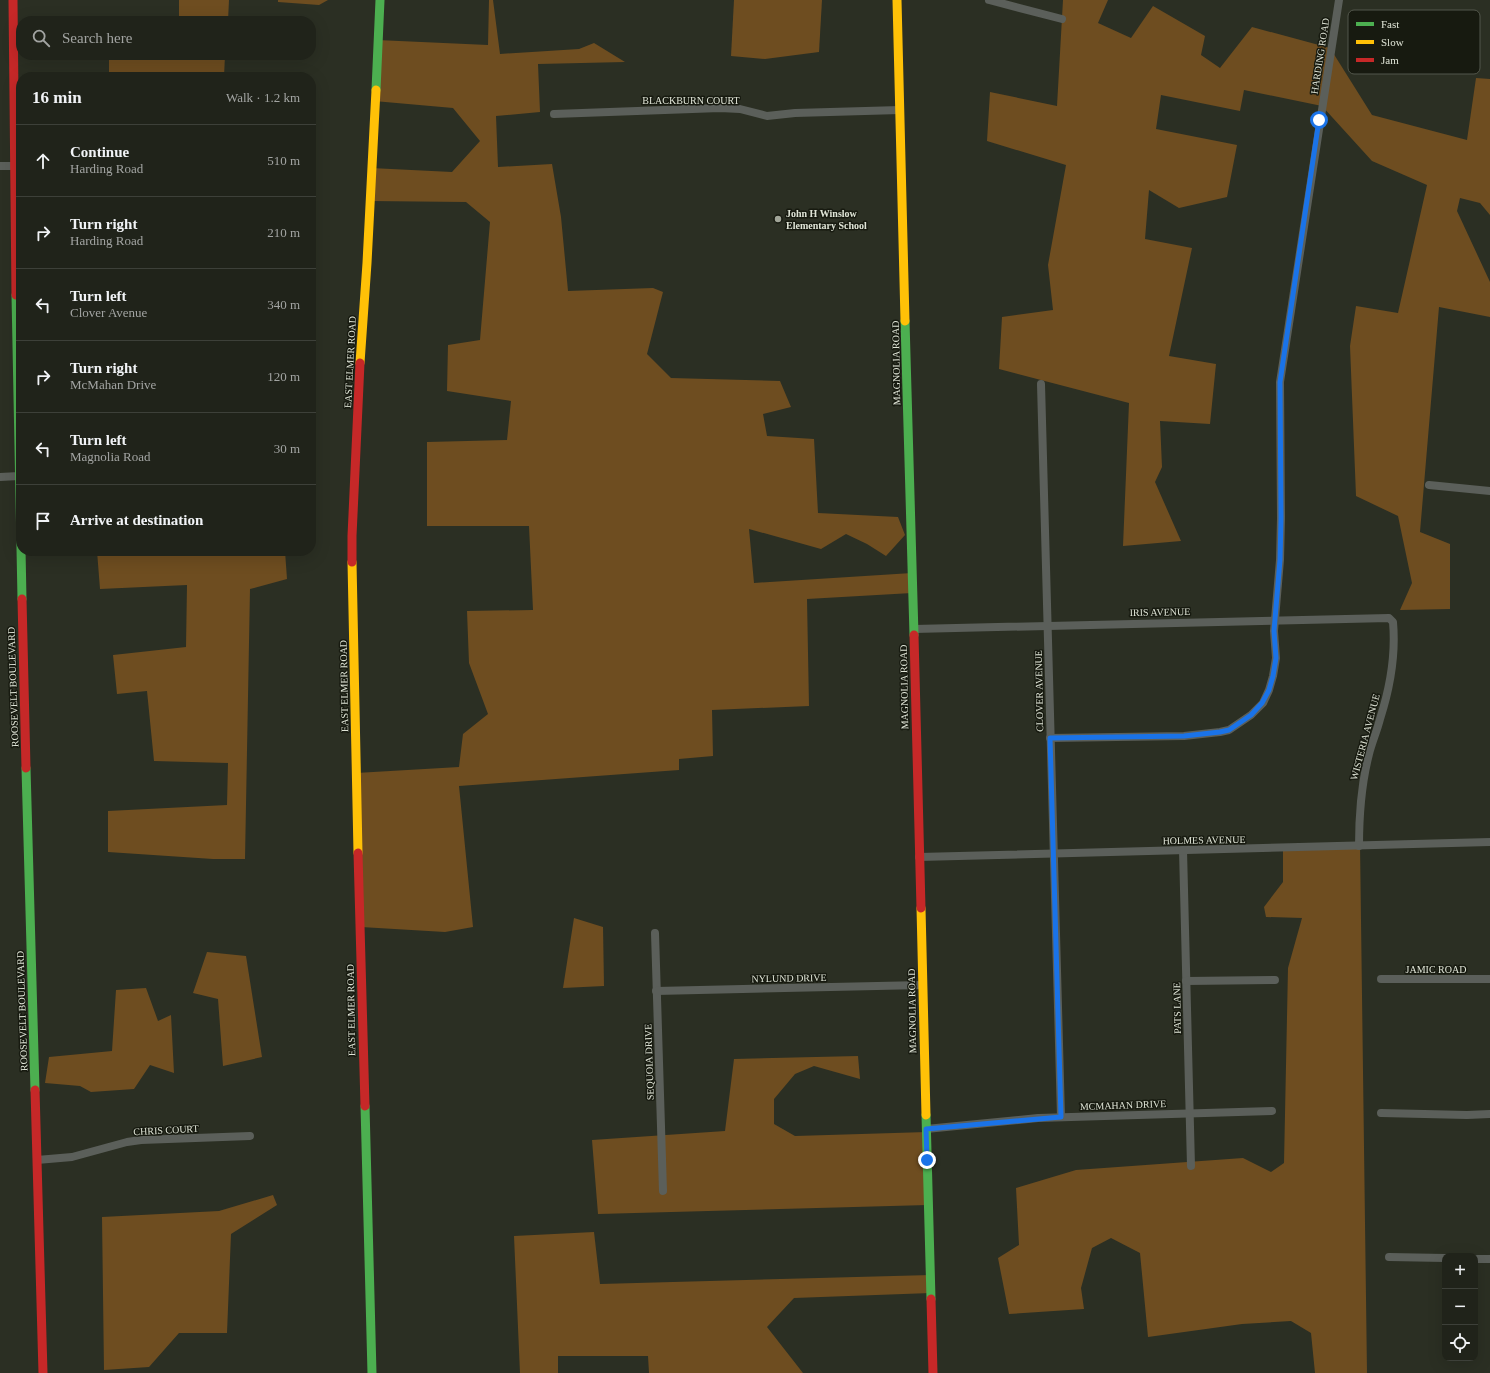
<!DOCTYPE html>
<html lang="en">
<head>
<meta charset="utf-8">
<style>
	body { margin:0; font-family:Georgia,serif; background:#282b23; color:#f1f3f6 }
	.controls { position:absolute; right:12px; bottom:12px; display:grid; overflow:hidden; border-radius:8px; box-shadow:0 4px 16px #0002 }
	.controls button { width:36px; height:36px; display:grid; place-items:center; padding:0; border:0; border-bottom:1px solid #3d4039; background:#20231a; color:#f1f3f6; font:20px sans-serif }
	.stop { position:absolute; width:12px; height:12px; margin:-9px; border:3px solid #1a73e8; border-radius:50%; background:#fff }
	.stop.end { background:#1a73e8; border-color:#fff; box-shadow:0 1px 4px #0008 }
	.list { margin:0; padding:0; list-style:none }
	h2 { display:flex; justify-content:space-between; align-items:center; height:52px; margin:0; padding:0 16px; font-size:17px }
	h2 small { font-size:13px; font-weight:400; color:#a2a4a2 }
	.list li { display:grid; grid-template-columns:26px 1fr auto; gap:12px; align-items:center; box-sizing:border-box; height:72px; padding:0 16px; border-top:1px solid #3d4039 }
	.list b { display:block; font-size:15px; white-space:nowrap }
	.list p { margin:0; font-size:13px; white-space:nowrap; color:#a2a4a2 }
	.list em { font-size:13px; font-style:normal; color:#a2a4a2 }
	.icon { flex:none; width:22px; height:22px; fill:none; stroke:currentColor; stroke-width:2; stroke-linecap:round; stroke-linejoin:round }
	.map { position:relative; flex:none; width:1490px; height:1373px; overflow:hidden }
	.search { position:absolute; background:#20231a; box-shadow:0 4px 16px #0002; left:16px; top:16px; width:300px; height:44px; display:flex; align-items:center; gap:10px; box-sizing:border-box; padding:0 14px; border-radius:16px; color:#a2a4a2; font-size:15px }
	.panel { position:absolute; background:#20231a; box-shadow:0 4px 16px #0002; left:16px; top:72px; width:300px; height:484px; border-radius:16px }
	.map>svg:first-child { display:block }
</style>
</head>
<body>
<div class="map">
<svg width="1490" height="1373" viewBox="0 0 1490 1373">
	<rect width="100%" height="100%" fill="#2b2f23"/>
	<g fill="#6e4d20">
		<path d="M179,0H229L228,21H179Z"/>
		<path d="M278,0H328L319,5L278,2Z"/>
		<path d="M489,0H493L500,54L579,49L594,43L625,62L538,64L540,112L496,116L498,167L552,164L561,217L568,291L653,288L663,292L647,354L671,378L780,381L791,407L763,414L767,436L814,439L818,513L898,517L905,535L886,556L867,544L846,534L821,549L749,529L754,583L912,573V593L807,599L809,706L712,710L713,756L679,759V770L459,786L473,927L445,932L361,927L356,773L459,767L463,734L488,714L469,663L467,611L533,610L529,526H427V442L507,440L511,401L447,391L448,345L480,340L490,222L466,202L369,201L371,168L452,172L480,141L453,108L374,101L377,40L488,45Z"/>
		<path d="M734,0H822L819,52L765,59L731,56Z"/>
		<path d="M1063,0H1108L1098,23L1131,38L1153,6L1205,36L1201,55L1220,68L1252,27L1330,48L1372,115L1467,140L1476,78L1490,79V215L1480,203L1460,198L1457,211L1490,282V317L1439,307L1420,532L1450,544V609L1400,610L1412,583L1398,516L1356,496L1350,346L1356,306L1398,313L1427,185L1372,161L1322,106L1244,90L1240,111L1161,95L1156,129L1237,145L1227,197L1179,208L1149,190L1145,239L1192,248L1169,356L1216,364L1210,424L1160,421L1162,467L1155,482L1181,541L1123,546L1129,403L999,369L1002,317L1053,310L1048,265L1066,165L987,141L990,92L1057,106Z"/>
		<path d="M179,55H225L224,77H109V59Z"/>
		<path d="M97,551H285L287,579L250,589L245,859H213L108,852V811L227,805L228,763L154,761L147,691L117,694L113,655L186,647L187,585L100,589Z"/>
		<path d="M1360,844L1367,1373H1315L1311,1333L1291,1321L1242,1324L1148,1337L1140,1253L1111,1238L1092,1248L1081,1288L1084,1309L1009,1314L998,1258L1019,1245L1016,1188L1076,1170L1243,1158L1271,1172L1284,1163L1288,968L1302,918L1266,917L1264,907L1283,882V845Z"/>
		<path d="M574,918L603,927L604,986L563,988Z"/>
		<path d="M207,952L246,956L262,1057L223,1066L218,999L193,993Z"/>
		<path d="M146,988L158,1021L171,1015L174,1073L150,1065L134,1089L91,1092L80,1086L45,1083L49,1057L112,1051L116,990Z"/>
		<path d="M858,1056L860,1079L814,1066L795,1074L774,1099V1124L795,1136L927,1132L928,1205L598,1214L592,1140L725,1131L734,1059Z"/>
		<path d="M273,1195L277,1205L231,1234L227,1333H179L149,1367L104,1370L102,1217L219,1211Z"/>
		<path d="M594,1232L600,1284L931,1275V1293L794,1298L767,1327L803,1373H649L648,1356H558V1373H520L514,1236Z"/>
	</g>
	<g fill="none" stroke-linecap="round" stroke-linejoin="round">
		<g stroke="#5b5f5a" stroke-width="8">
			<path d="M989,0L1062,19"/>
			<path d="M554,114L720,108L740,109L767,116L795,113L900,110"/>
			<path d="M0,166H15"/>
			<path d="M1041,384L1061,1117"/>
			<path d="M0,477L19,476"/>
			<path d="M1429,485L1490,491"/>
			<path d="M914,629L1389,618L1393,622C1396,656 1390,688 1380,719C1377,731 1372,742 1369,754C1361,785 1359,814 1359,846"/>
			<path d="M1050,738L1184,736L1220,732L1229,730L1251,715L1263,703L1269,690L1273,676L1276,658L1274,631L1280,560L1281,518L1280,382L1339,0"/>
			<path d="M1183,850L1191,1166"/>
			<path d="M919,857L1490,842"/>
			<path d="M655,933L663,1191"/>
			<path d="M1381,979H1490"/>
			<path d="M1186,981L1275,980"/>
			<path d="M656,991L923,985"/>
			<path d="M1381,1113L1467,1115L1490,1114"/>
			<path d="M926,1129L1038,1118L1272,1111"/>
			<path d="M37,1160L72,1157L127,1142L141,1140L250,1136"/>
			<path d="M1389,1257L1445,1258"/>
			<path d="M1475,1259H1490"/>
		</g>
		<g stroke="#4caf50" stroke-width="9">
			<path d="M376,90L380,0"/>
			<path d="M16,295L22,599"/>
			<path d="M905,321L914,635"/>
			<path d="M26,768L35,1090"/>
			<path d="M365,1106L372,1373"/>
			<path d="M926,1115L931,1299"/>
		</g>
		<g stroke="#ffc107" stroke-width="9">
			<path d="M897,0L905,321"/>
			<path d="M360,363L367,263L376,90"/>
			<path d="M352,562L358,853"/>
			<path d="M921,908L926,1115"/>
		</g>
		<g stroke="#c62828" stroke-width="9">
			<path d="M13,0L16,295"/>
			<path d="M352,562V536L360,363"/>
			<path d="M22,599L26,768"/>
			<path d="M914,635L921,908"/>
			<path d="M358,853L365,1106"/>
			<path d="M35,1090L43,1373"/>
			<path d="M931,1299L933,1373"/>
		</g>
	</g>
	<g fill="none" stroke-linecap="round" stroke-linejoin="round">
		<path stroke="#1a73e8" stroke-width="5" d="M927,1160L926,1129L1061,1117L1050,738L1184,736L1220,732L1229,730L1251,715L1262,703L1269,690L1273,676L1276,658L1274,631L1280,560L1281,518L1280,382L1319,120"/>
	</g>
	<circle fill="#a1a598" stroke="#171a10" stroke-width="1.5" cx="778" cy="219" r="4"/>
	<g text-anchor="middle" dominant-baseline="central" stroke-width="3" stroke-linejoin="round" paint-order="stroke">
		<g font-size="10" fill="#e0e5d7" stroke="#171a10">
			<text transform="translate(1320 56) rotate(-81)">HARDING ROAD</text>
			<text x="691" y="100">BLACKBURN COURT</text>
			<text transform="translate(350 362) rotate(-87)">EAST ELMER ROAD</text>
			<text transform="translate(896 363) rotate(-91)">MAGNOLIA ROAD</text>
			<text transform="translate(1160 612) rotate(-1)">IRIS AVENUE</text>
			<text transform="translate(344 686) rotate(-91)">EAST ELMER ROAD</text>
			<text transform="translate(13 687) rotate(-92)">ROOSEVELT BOULEVARD</text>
			<text transform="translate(904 687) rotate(-91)">MAGNOLIA ROAD</text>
			<text transform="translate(1039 691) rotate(-91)">CLOVER AVENUE</text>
			<text transform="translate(1365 737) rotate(-75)">WISTERIA AVENUE</text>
			<text transform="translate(1204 840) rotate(-1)">HOLMES AVENUE</text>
			<text x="1436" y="969">JAMIC ROAD</text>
			<text transform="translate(789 978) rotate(-1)">NYLUND DRIVE</text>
			<text transform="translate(1177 1008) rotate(-91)">PATS LANE</text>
			<text transform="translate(351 1010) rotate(-91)">EAST ELMER ROAD</text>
			<text transform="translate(22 1011) rotate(-92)">ROOSEVELT BOULEVARD</text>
			<text transform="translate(912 1011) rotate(-91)">MAGNOLIA ROAD</text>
			<text transform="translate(649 1062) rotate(-92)">SEQUOIA DRIVE</text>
			<text transform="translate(1123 1105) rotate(-2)">MCMAHAN DRIVE</text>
			<text transform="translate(166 1130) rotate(-3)">CHRIS COURT</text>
		</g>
		<g font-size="10" font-weight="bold" fill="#e0e5d7" stroke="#171a10" text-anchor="start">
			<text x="786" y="213">John H Winslow<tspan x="786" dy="12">Elementary School</tspan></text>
		</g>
	</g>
	<rect x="1348" y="10" width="132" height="64" rx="6" fill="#171a10" stroke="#53574c" stroke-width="1"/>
	<rect x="1356" y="22" width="18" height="4" fill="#4caf50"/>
	<rect x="1356" y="40" width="18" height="4" fill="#ffc107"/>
	<rect x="1356" y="58" width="18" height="4" fill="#c62828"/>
	<g font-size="11" fill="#e0e5d7">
		<text x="1381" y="28">Fast</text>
		<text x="1381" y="46">Slow</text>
		<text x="1381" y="64">Jam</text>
	</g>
</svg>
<div class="controls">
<button>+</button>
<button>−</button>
<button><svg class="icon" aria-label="locate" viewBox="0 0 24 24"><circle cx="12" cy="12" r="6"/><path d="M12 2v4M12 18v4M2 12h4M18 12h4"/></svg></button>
</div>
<div class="stop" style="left:1319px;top:120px"></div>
<div class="stop end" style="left:927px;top:1160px"></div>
<div class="search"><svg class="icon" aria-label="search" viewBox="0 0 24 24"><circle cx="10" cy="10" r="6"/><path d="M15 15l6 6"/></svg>Search here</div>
<section class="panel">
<h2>16 min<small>Walk · 1.2 km</small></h2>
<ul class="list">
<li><svg class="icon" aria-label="ahead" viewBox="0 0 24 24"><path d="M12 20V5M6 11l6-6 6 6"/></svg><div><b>Continue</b><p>Harding Road</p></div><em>510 m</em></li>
<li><svg class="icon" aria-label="right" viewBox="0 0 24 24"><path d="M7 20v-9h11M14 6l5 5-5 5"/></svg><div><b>Turn right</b><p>Harding Road</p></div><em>210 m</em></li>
<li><svg class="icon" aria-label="left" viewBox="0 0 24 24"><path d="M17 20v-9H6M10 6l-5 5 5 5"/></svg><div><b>Turn left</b><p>Clover Avenue</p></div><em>340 m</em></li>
<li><svg class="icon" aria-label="right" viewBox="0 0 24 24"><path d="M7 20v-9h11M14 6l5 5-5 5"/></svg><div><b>Turn right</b><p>McMahan Drive</p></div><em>120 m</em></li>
<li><svg class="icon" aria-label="left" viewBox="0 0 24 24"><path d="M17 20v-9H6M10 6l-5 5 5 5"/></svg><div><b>Turn left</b><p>Magnolia Road</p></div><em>30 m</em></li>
<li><svg class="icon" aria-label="arrive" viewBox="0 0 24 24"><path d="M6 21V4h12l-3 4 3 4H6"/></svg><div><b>Arrive at destination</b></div></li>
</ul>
</section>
</div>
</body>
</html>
